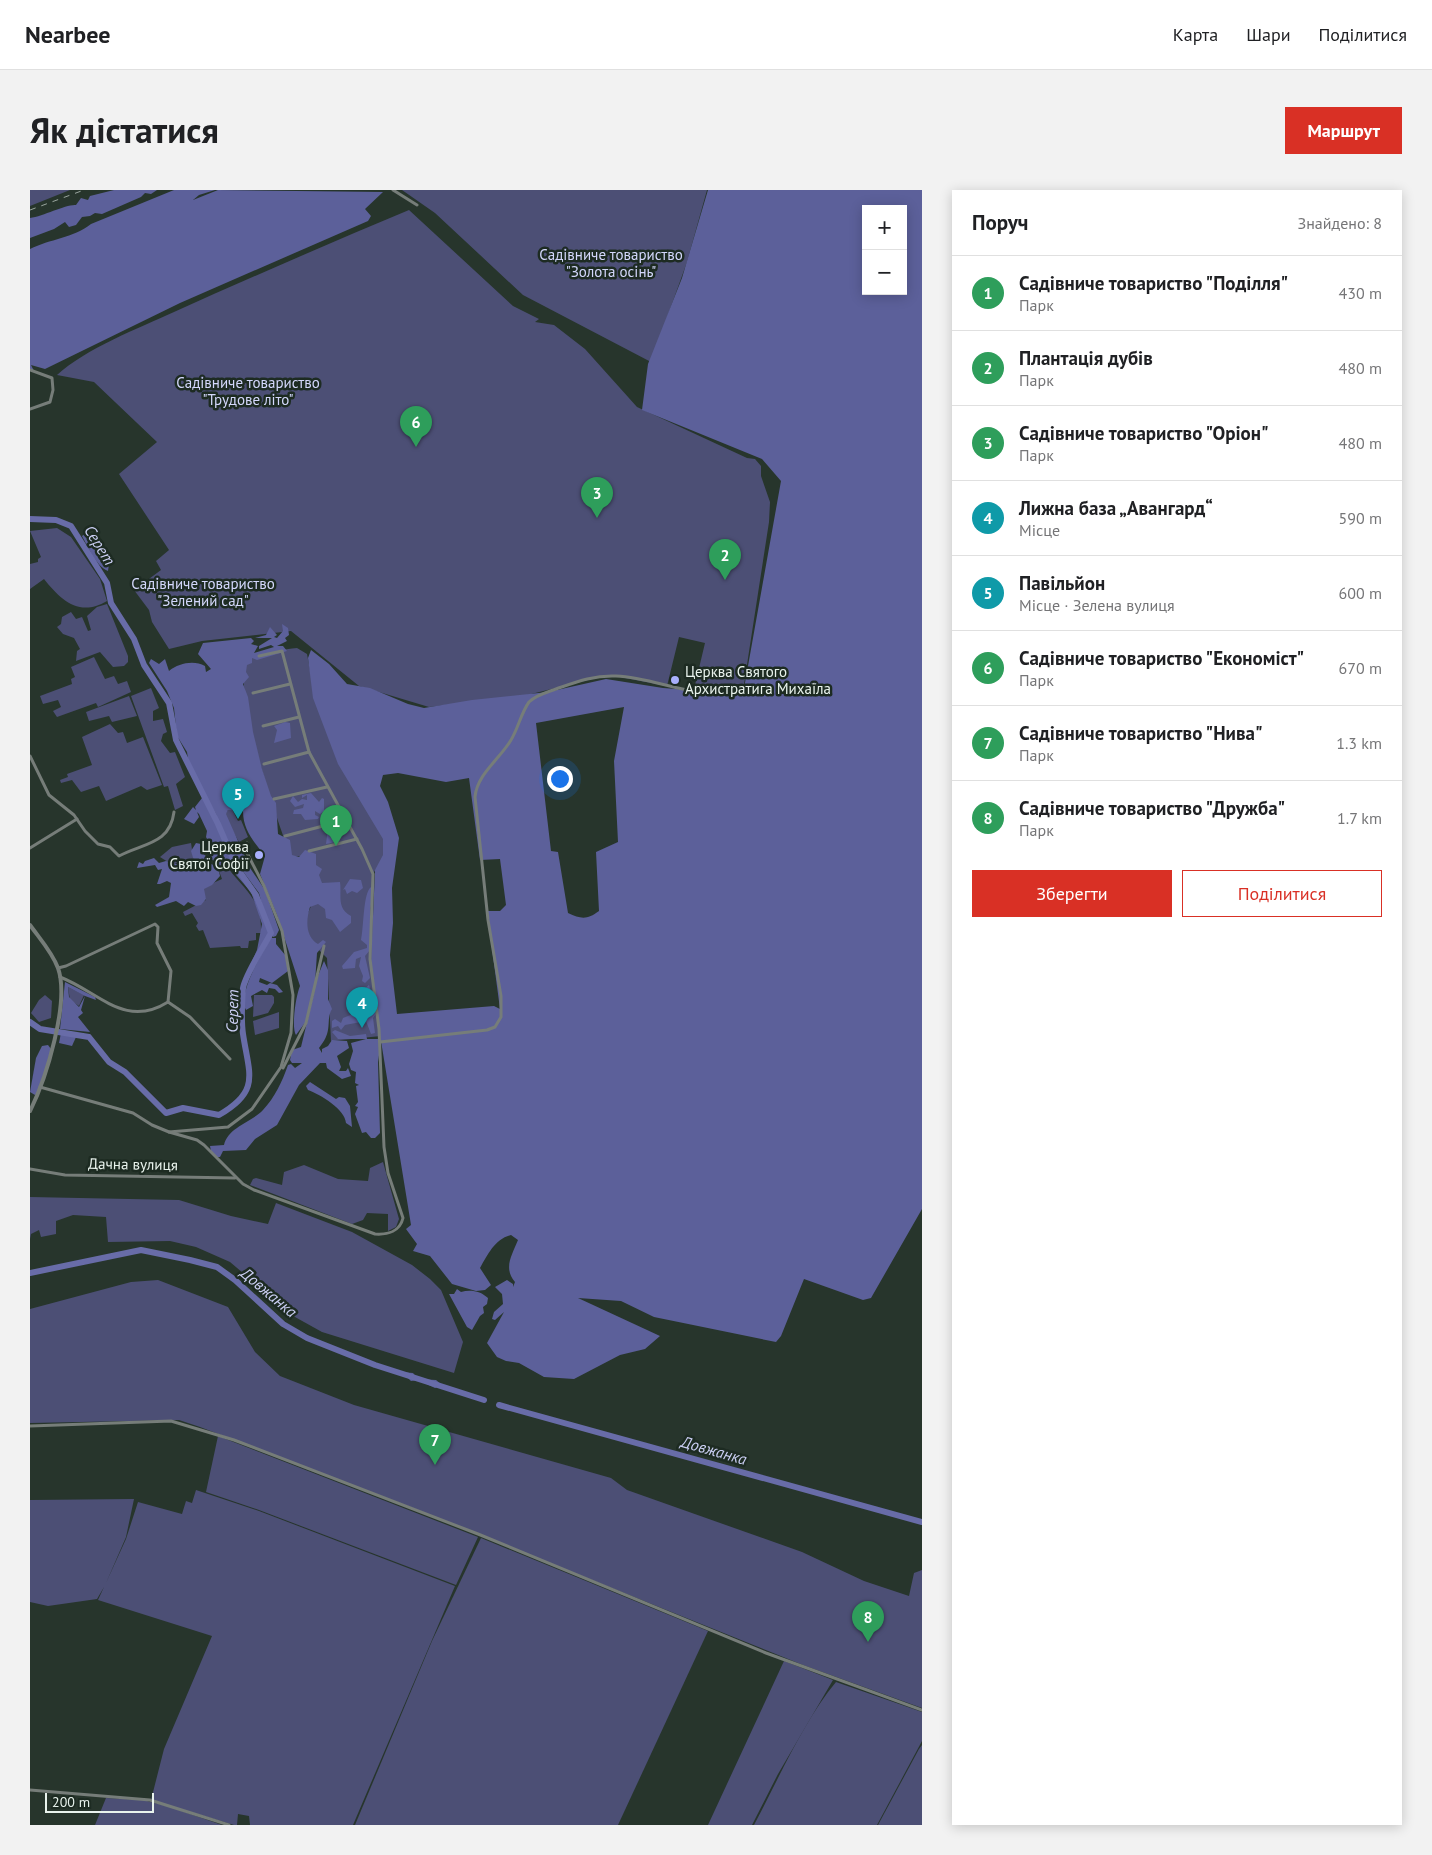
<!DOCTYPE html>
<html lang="uk">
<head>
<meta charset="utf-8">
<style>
	body { margin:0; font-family:"PT Sans",sans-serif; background:#f2f2f2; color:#202124 }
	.controls { position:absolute; right:15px; top:15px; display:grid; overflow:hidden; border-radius:0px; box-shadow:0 2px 12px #0003 }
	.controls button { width:45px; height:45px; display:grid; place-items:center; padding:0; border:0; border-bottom:1px solid #e0e0e0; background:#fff; color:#202124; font:25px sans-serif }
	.scale { position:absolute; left:15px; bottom:12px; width:109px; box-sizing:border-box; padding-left:5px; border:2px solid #e9f3ed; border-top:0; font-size:14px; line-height:18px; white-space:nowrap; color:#e9f3ed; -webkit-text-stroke:4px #1d2b22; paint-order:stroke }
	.you { position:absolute; left:529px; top:588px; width:18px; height:18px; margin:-12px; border:4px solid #fff; border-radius:50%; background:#1a73e8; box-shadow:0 0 0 8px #1a73e833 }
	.badge { display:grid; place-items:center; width:32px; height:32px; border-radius:50%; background:#d93025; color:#fff; font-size:16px; font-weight:700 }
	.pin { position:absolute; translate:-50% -41px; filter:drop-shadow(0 1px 2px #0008) }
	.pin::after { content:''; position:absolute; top:26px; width:18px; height:15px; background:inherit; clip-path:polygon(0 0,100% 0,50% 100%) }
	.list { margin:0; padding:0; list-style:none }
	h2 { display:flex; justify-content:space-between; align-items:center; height:65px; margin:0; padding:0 20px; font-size:21px }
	h2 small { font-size:16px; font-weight:400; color:#757577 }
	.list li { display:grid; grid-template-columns:32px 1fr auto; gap:15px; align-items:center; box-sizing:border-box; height:75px; padding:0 20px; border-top:1px solid #e0e0e0 }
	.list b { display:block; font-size:19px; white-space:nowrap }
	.list p { margin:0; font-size:16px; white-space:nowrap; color:#757577 }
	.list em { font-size:16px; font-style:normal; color:#757577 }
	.actions { display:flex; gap:10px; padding:15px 20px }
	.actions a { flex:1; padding:11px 0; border:1px solid #d93025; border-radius:0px; text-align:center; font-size:18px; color:#d93025 }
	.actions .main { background:#d93025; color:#fff }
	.map { position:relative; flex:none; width:892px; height:1635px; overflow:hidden; border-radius:0px }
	header { display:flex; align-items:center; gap:30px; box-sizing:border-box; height:70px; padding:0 25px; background:#fff; border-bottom:1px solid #e0e0e0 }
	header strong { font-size:24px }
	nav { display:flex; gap:28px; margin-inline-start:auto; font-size:18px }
	.intro { display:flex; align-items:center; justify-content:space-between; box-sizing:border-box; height:120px; padding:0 30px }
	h1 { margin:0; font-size:35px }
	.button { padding:12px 22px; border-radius:0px; background:#d93025; color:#fff; font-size:18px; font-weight:700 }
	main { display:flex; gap:30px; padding:0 30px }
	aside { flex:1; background:#fff; border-radius:0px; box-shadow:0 2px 12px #0003 }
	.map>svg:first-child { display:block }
</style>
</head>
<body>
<header>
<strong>Nearbee</strong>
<nav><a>Карта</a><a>Шари</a><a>Поділитися</a></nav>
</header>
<div class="intro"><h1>Як дістатися</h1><a class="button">Маршрут</a></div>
<main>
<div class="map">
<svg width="892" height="1635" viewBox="0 0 892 1635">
	<rect width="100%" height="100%" fill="#27352c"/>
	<g fill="#4c4f75">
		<path d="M0,0H40L0,16Z"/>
		<path d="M372,0H677L657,72L621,172L493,105L405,23Z"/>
		<path d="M379,20L483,116L509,129L505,132L524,135L555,159L607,217L717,268L725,269L731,276V286L740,312L739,332L714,494L665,495L675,453L649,447L637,496L579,485L497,505L399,517L329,496L261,441L172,451L139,459L122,432L119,420L104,400L131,380L126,371L139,360L89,284L127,252L64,192L27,185C55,159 109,138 144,122C222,87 300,53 379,20Z"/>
		<path d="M27,338L41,347L70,389L77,411C49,428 30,409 14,389L0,399V374L8,372V369L11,367L0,341Z"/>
		<path d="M77,414L98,466V472L94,476L83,477L70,462L46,471L47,461L50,459L44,448L33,444L27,437L31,434L32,427L41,422L46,429L52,427L58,441L61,440L57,426L67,417Z"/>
		<path d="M267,458L277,464L286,512L354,648L356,666L344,682L343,719L351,846L301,851L297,768L286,757L273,734L291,694L281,665L261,667C250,639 197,488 219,469C230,460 253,460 267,458Z"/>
		<path d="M64,467L75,489L84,486L88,494L97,491L101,502L68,517L66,513L27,527L23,521L31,517L28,510L13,514L10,506L42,494L41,489L45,487L41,477Z"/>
		<path d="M121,498L129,518L123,521V531L133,529L137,542L133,544L131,551L140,563L145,562L155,587L146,594L153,616L145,620L138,596L134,597L101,506Z"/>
		<path d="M99,506L107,526L82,532L79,526L59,531L56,522Z"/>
		<path d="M80,534L88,543L93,542L97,553L113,547L132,595L117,600L111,596L76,611L69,596L51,602L42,590L31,593L30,590L38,587L37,584L62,575L52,547Z"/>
		<path d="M202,619L208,631L211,630L218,647L209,652L194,626L198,620Z"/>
		<path d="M161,653L164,672L161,675L138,672L130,667L142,657Z"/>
		<path d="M198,678C216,702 232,709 231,743H226V750L219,751L218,758H211L210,756L180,758L173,740L169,741L166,736L168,733L162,723L155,726L153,722L176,710L172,698L192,689L189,681Z"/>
		<path d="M38,797L54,805L49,816L40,810Z"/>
		<path d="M15,805L22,811L21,828L9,832L1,823L9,810Z"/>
		<path d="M224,805H242L244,807V813L238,823L223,827Z"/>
		<path d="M249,822V838L225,845L223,831Z"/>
		<path d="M353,972L369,1029L366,1037L358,1041V1024L337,1023L333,1030L322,1034L220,995L223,989L226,988L252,995L254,982L274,975L308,989L338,991L340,978Z"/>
		<path d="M0,1007L149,1010L201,1026L238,1034L246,1013L322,1042L382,1075L400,1089L411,1100L433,1152L424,1183L292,1142L265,1127L200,1072L166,1057L140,1051L78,1052L76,1027L43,1025L26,1031V1044L11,1047L9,1040L1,1044L0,1049Z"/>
		<path d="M128,1090L198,1117L225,1162L250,1186L324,1215L581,1288L597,1300L772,1362L834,1391L879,1406L884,1383L892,1380V1518L773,1475L378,1316L170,1237L149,1230L0,1233V1119L101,1092Z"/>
		<path d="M188,1246L448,1347L426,1395L229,1320L176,1302Z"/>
		<path d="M166,1300L229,1321L425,1396L323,1635H220L219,1626L208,1624L207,1635H204L121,1610L134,1559L182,1446L68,1410L74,1397L67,1409L18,1416L0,1412V1310L104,1309L96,1347L76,1393L96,1349L108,1312L152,1324L156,1311L162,1313Z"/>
		<path d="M451,1348L678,1441L588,1635H325L402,1451Z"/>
		<path d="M754,1471L803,1490L748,1584L722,1635H678Z"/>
		<path d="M806,1492L892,1522V1551L847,1635H724C748,1590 774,1530 806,1492Z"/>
		<path d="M892,1555V1635H848L889,1559Z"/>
		<path d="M76,1608L113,1610L137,1616L192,1635H65Z"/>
	</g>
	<g fill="#5c609a" fill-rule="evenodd">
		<path d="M84,0H127L121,4L115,3L111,7L72,24L65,23L60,26L52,27L46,35L39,37L35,32L24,39L0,48V28C14,26 36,14 46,15L51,8L58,10L60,6Z"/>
		<path d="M144,0H185L169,5L163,10L188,0L353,2L335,19L341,26L338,31L150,113L15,179L1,175L4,181L0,179V59C20,49 43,48 61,34Z"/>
		<path d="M678,0H892V1019L841,1108L833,1110L774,1089L751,1146L746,1152L624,1127L591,1111L548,1108L630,1146L615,1159L590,1165L544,1189L514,1187L489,1173L476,1171L467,1167L457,1153L474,1122L465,1130L462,1129L464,1122L473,1114L472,1104L465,1097L477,1090L483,1094V1097L485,1092C473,1078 482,1065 488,1050L481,1045C465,1049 458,1064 450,1078L461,1095L455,1100L446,1101L422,1094L400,1066L383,1061L387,1054L376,1039L381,1035L351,851L348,872L350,943L345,948H341L336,942L332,943L325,924L328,917L325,916L328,912L326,896L329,895L325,893L326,882L321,880L319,874L323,861L321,853L336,849H308L302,842L305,840L320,846L336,844L337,849H350L341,774L345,680L353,665V649L308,574L283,508L278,468L281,460L299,474L317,494L340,498L378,514L394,518L442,510L518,502L576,489L633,498L713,504L751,291L732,269L612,220L618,174L652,88ZM836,19H873V101H836ZM594,517L584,571L588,652L566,662L569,721C557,730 551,729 538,723L528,662L521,661L506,533ZM368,583L416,592L439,588L450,670L470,669L476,715L470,721H457L470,819L464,816L367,824L360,765L363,733L362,698L369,648L358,612L350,596L353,585Z"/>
		<path d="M55,344L79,374L78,381C67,377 58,357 52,346Z"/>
		<path d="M252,434L258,438L259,445L255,448L257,451L247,456H253L257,461L227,470L222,468V473L217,475L216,482L219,487L213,494L218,507L223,542L232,579L241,606L246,613L248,644L260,650L262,665L269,667L275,660L286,664V675L292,679L289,685L292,693L310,692C312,705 306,718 321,726V733L310,742L302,730L296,728L295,719L288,714L280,717C276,730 275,746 288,754L293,750L296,752L287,763L285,793L294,771L298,780V809L302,819C295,831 304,840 289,858L292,863V859L298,856L302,850L317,851L319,858L307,866L311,877L309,881H316L318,878L321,886L312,889L297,878L296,873H290L269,895L247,935L225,949L216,960L193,961L190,967H187L181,961L180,956L194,955C198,937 222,932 233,920C245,907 252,892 258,875L261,874L265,878L272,873H262L260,870L262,860L271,857L285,799L277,830L266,845C261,837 266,805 270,796L247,725L230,684L235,666C224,652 213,640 213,621L198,620L196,624L220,678L235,700L249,740L246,746L243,747L242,739L238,734C243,755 212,788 212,813L208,816L213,792L227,760L232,734L221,702L200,678H192L179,667L178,660L181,656L176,647L177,641L169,624L167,622L169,627L164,634L154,629L163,617L166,620L165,617L172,608L176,610L179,621L190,637L186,624L159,575L157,562L147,546L144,518L137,501L119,473L121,469L129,474L135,469L139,481C149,473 164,470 175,476L176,482L181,479L168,464L173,453L221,448L224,451L221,454L228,456L224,463L244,457L241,455L229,459V456L242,448H225L236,445L240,437L247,445L244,447L247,448L253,441ZM191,640L201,657V665L229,703L236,730L227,706L214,685L209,683L206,678Z"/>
		<path d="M255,532L260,533L261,548L244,553L247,540L244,536Z"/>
		<path d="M281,603L289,612L292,608L294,609V621L290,624L285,621V625L289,627L288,629L275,630L271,624H263L264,620L273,618L274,614L265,617L260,611L263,606L268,612L272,609L277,610V605L272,608V605Z"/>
		<path d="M314,633L317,642H309L304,644L305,649L311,651L296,654L298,638Z"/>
		<path d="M166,653L171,654V662L177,667L179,673L188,677L190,686L182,695L174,699L176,709L171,715L166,716L158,712L154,716L146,711L127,717L125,715L139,707L141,693L137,691L130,694H127L132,679L128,680L125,675L107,678L109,672L113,674L115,671L124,668L129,673L136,671L158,677L164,671L161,661Z"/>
		<path d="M320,689L331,690L333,698L327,703L322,701L317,704L315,699L313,700Z"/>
		<path d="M341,697L342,710L340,719V760L335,766L340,788L335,793L332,791L333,786L329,776L331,767L326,769L325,778L313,779L312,776L324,762L337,758V755L331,750C334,737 333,703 341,697Z"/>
		<path d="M241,748H246V754L256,766L258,781L242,793L230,788L229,792L237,795L240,793L247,795L253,802L249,803L245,799L239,798L237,803L232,800L221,806L223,816L216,820C207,804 232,763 241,748Z"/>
		<path d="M35,792L65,807L66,810L55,806L51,820L53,823L48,827L60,842L30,839ZM38,797L55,806L49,817L39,807Z"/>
		<path d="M339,795L344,813L331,822L341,821L344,817L346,824L343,828L345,843L341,844L336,831L315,835L311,840L308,836L302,838V831L305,829L311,833L313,828L323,824L328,825V814L321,812L326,801L333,800Z"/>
		<path d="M31,843L46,847L42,856L29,853Z"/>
		<path d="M18,855L21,859L9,903L5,905L0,902L6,868L12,856Z"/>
		<path d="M280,892L306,909L309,907L315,908L320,916L322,937L316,933C315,919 291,905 278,900L276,896Z"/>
		<path d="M427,1099L431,1102C440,1099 451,1101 458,1108L457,1114L453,1117L454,1123L450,1126L442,1140L437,1137L419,1104H424Z"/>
		<path d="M371,1182L383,1183L388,1189L406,1190L412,1195L405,1198L388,1190L381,1191L376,1186H371Z"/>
	</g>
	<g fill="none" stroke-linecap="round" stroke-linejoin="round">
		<g stroke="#686ca8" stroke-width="6">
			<path d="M0,329L26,330L41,336L77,393L81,413L104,449L114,475L139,513L146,550L188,634L207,678L226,705L241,743C233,758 216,783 213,798C212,812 211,830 213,844C219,884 231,901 189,925L153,918L136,923L95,882L79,872L59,847L10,839L0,832"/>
			<path d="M0,1083L111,1060L160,1070L187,1077L205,1090L253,1134L277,1148L345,1175L454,1210"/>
			<path d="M469,1215L892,1332"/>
		</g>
		<g stroke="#767d79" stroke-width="3">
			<path d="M363,0L387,15"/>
			<path d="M0,180L22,188L23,200L20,212L0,219"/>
			<path d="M223,503L260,494"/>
			<path d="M233,536L269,527"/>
			<path d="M0,566L19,605L44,625L55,641L68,654L80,657L89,666C114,653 140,654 144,622"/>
			<path d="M234,574L279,562"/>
			<path d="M244,609L297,597"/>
			<path d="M255,646L316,630"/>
			<path d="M0,658L47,629"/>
			<path d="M279,661L327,649"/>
			<path d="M28,778L36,776L125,734L128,737L127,753L141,781L138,812C95,839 69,802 30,787"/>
			<path d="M138,812L160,827L200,869"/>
			<path d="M350,852L457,840L465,837L471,827V806L458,730L445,607C447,584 470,569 481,550C488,539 491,523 499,512C506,505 518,502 526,499C546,492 564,485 586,486C629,488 659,509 706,501"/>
			<path d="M253,878L276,833L294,756"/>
			<path d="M10,897L103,923L122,935L139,942L198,937L222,919L251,877L261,843L263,805L252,741L234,696L216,661L217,653"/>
			<path d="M139,942L167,950L174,955L213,994L224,1000L345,1044C358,1045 370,1041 373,1028L358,983L354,957L349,839L340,769L343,684L332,659L279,562L252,461L229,466"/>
			<path d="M0,979L35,985L205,988"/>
			<path d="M0,1236L141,1231L204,1250L448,1344L736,1463L892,1520"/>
			<path d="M0,1600L120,1610L199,1635"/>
		</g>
		<path stroke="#767d79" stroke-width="4" d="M0,735C10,749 22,762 28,778C40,812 16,889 0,921"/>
		<path stroke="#9aa69f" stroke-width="1" stroke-dasharray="6 6" stroke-linecap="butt" d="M0,20L54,0"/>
	</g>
	<g fill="#a9b0fc" stroke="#1d2b22" stroke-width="2">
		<circle cx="645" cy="490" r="5"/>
		<circle cx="229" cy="665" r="5"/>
	</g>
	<g text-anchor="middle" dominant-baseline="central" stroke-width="5" stroke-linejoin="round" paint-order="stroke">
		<g font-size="15" fill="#d4d8fc" stroke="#1d2b22">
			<text x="581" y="64">Садівниче товариство<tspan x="581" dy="17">"Золота осінь"</tspan></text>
			<text x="218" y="192">Садівниче товариство<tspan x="218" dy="17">"Трудове літо"</tspan></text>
			<text x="173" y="393">Садівниче товариство<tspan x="173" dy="17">"Зелений сад"</tspan></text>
		</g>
		<g font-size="15" fill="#e9f3ed" stroke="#1d2b22" text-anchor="start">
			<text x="655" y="481">Церква Святого<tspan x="655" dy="17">Архистратига Михаїла</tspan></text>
			<text x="219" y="656" text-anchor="end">Церква<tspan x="219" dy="17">Святої Софії</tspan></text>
		</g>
		<g font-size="15" fill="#e9f3ed" stroke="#1d2b22">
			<text transform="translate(103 974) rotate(1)">Дачна вулиця</text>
		</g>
		<g font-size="16" font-style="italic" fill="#cbcff3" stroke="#1d2b22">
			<text transform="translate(70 355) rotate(58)">Серет</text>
			<text transform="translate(202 821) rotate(-89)">Серет</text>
			<text transform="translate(239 1102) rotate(40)">Довжанка</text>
			<text transform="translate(684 1260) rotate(16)">Довжанка</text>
		</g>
	</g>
</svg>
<div class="controls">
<button>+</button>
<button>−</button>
</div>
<div class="scale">200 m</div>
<div class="you"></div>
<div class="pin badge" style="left:306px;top:656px;background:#2e9e5b">1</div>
<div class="pin badge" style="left:695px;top:390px;background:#2e9e5b">2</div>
<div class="pin badge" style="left:567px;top:328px;background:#2e9e5b">3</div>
<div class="pin badge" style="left:332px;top:838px;background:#0f9aa8">4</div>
<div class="pin badge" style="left:208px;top:629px;background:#0f9aa8">5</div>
<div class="pin badge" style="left:386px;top:257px;background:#2e9e5b">6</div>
<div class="pin badge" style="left:405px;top:1275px;background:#2e9e5b">7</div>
<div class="pin badge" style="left:838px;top:1452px;background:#2e9e5b">8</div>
</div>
<aside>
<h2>Поруч<small>Знайдено: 8</small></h2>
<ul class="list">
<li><span class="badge" style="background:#2e9e5b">1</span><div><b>Садівниче товариство &quot;Поділля&quot;</b><p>Парк</p></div><em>430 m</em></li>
<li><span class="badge" style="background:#2e9e5b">2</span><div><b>Плантація дубів</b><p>Парк</p></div><em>480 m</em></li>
<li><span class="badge" style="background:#2e9e5b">3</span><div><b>Садівниче товариство &quot;Оріон&quot;</b><p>Парк</p></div><em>480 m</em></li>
<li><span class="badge" style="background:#0f9aa8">4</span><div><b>Лижна база „Авангард“</b><p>Місце</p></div><em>590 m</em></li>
<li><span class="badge" style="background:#0f9aa8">5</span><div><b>Павільйон</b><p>Місце · Зелена вулиця</p></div><em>600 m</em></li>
<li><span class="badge" style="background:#2e9e5b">6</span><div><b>Садівниче товариство &quot;Економіст&quot;</b><p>Парк</p></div><em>670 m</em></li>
<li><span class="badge" style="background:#2e9e5b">7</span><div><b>Садівниче товариство &quot;Нива&quot;</b><p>Парк</p></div><em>1.3 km</em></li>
<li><span class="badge" style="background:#2e9e5b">8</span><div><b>Садівниче товариство &quot;Дружба&quot;</b><p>Парк</p></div><em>1.7 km</em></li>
</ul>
<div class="actions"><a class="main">Зберегти</a><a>Поділитися</a></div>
</aside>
</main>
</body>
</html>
